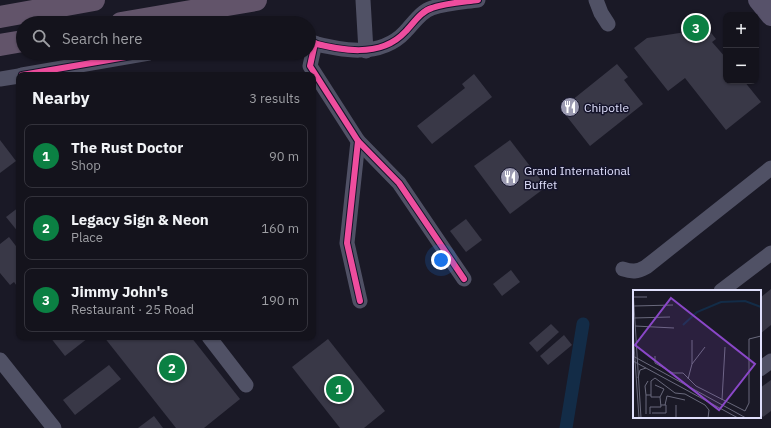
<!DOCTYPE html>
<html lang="en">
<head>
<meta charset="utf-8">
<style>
	body { margin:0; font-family:"IBM Plex Sans",sans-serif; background:#1d1c25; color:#f1f3f6 }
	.controls { position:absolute; right:12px; top:12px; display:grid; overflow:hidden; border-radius:8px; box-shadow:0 1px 3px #0004 }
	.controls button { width:36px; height:36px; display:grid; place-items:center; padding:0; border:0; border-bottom:1px solid #33323b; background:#14131c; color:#f1f3f6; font:20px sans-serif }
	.you { position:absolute; left:441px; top:260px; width:14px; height:14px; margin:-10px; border:3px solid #fff; border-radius:50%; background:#1a73e8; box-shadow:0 0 0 6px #1a73e833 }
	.badge { display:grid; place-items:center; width:26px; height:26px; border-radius:50%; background:#0b8043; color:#fff; font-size:13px; font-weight:700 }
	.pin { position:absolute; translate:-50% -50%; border:2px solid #fff; box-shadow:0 1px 4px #0006 }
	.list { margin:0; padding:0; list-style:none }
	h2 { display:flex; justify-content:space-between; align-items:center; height:52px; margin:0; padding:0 16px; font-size:17px }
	h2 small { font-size:13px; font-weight:400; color:#9d9ea3 }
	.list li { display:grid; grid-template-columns:26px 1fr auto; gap:12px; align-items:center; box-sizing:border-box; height:64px; margin:0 8px 8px; padding:0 8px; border:1px solid #33323b; border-radius:8px }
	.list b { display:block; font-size:15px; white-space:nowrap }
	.list p { margin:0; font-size:13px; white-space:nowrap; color:#9d9ea3 }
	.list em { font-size:13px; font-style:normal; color:#9d9ea3 }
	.icon { flex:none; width:22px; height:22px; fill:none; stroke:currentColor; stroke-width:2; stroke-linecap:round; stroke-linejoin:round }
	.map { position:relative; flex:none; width:771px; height:428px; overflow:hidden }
	.search { position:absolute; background:#14131c; box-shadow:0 1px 3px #0004; left:16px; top:16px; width:300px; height:44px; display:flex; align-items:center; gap:10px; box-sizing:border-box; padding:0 14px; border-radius:22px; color:#9d9ea3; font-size:15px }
	.panel { position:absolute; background:#14131c; box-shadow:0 1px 3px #0004; left:16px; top:72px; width:300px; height:268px; border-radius:8px }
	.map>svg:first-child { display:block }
</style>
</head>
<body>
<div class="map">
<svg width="771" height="428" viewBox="0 0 771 428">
	<rect width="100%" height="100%" fill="#1a1926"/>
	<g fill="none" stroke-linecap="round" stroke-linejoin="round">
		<path stroke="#132c47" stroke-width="13" d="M566,428L583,324"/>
	</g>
	<g fill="#393847">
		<path d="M701,20L716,39L712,42L726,58V81H744L761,102L726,130L685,78L668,91L634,48L647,38L686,32Z"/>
		<path d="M617,64L628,77L624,80L643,104L590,146L561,109Z"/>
		<path d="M474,74L492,97L432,144L417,126L465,88L462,84Z"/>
		<path d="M0,140L16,161L0,173Z"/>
		<path d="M510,140L546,187L510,214L474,166Z"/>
		<path d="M19,207V233L6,217Z"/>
		<path d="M466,219L482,240L466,252L450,231Z"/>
		<path d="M9,237L19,250V289L14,282L10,285L0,273V244Z"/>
		<path d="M511,270L520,282L502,296L493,284Z"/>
		<path d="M771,289V325L760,334V298Z"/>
		<path d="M551,324L559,332L537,352L529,343Z"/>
		<path d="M564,335L572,345L548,365L540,356Z"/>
		<path d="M50,337H88V338L65,356Z"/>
		<path d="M104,337H191L240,399L204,428H176Z"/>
		<path d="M328,339L385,411L364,428H340L292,367Z"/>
		<path d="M109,365L121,379L75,415L63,400Z"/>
		<path d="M771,380V411L763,417L760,413V388Z"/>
		<path d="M154,416L163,428H138Z"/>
	</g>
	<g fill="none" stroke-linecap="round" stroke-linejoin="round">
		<g stroke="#505165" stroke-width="15">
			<path d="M363,0L366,51"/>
			<path d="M596,0L601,13L608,24"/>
			<path d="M309,42C339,50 380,59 405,32C413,24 421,11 432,8C446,3 464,2 478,0"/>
			<path d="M315,43L310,66L358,141L347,243L360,301"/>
			<path d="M22,75L149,53"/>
			<path d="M0,79L19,76"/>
			<path d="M358,141L399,183L464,279"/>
			<path d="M623,269C632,272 637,272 646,267L771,168"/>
			<path d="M721,291L771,253"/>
			<path d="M209,337L246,385"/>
			<path d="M0,360L54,428"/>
			<path d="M760,369L771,361"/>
		</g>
		<path stroke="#57526a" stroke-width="20" d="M758,0L771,16"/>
		<g stroke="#62546a" stroke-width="22">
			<path d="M0,17L94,0"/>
			<path d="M121,23L256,0"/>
			<path d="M0,45L23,41"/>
		</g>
		<g stroke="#15142b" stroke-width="8">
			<g id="cycleway">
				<path d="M309,42C339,50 380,59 405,32C413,24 421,11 432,8C446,3 464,2 478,0"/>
				<path d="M315,43L310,66L358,141L347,243L360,301"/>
				<path d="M22,75L149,53"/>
				<path d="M358,141L399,183L464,279"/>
			</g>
		</g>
		<use href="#cycleway" stroke="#ef4d9e" stroke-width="6"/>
	</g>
	<defs>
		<g id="restaurant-disc" transform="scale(1)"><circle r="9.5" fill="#9b9ab1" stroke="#15142b"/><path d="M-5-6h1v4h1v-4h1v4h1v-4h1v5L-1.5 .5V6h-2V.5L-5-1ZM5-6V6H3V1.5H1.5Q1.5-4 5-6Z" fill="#fff"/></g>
	</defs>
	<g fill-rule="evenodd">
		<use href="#restaurant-disc" x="570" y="107"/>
		<use href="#restaurant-disc" x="510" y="177"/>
	</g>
	<g text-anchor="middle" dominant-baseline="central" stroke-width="3" stroke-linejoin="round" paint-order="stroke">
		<g font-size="12" fill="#e0e0fc" stroke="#15142b" text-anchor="start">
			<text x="584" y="107">Chipotle</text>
			<text x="524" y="170">Grand International<tspan x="524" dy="14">Buffet</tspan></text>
		</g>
	</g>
	<g transform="translate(633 290)">
		<rect width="128" height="128" fill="#1a1926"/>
		<path fill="none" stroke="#132c47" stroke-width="2" d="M50,35L64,22L88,12L112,11L128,17"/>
		<path fill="none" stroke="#69697c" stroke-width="1" d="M0,0L8,128M0,7H14M1,16L40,15M1,28L37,27M2,36L41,38M0,41L6,128M0,66L113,128M22,66V73L40,83H50L63,96L112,121L116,113V49L128,46M0,71L105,128M59,74V50M5,88L7,80L13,78M55,89L59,74L72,57M15,91L12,96L13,105H18M22,95L31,99L27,107H18V91L22,88L42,103L52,104L72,115L76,120L75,128M89,110L92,57M32,115L34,106L52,110M43,115V128M19,123H33V115H28M13,124V105M17,124V117H28L27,107"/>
		<path fill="#8a47c8" fill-opacity="0.15" stroke="#8a47c8" stroke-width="2" d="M38,8L122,74L86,120L2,55Z"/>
		<rect width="128" height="128" fill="none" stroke="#e0e0fc" stroke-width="2"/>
	</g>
</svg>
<div class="controls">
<button>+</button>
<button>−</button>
</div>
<div class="you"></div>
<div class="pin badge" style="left:339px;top:389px">1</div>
<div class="pin badge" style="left:172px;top:368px">2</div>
<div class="pin badge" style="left:696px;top:28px">3</div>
<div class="search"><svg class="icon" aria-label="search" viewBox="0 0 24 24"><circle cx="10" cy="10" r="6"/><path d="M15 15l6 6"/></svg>Search here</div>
<section class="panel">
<h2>Nearby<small>3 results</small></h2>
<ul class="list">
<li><span class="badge">1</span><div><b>The Rust Doctor</b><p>Shop</p></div><em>90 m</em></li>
<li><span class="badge">2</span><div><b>Legacy Sign &amp; Neon</b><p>Place</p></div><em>160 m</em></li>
<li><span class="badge">3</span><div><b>Jimmy John's</b><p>Restaurant · 25 Road</p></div><em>190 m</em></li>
</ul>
</section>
</div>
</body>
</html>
